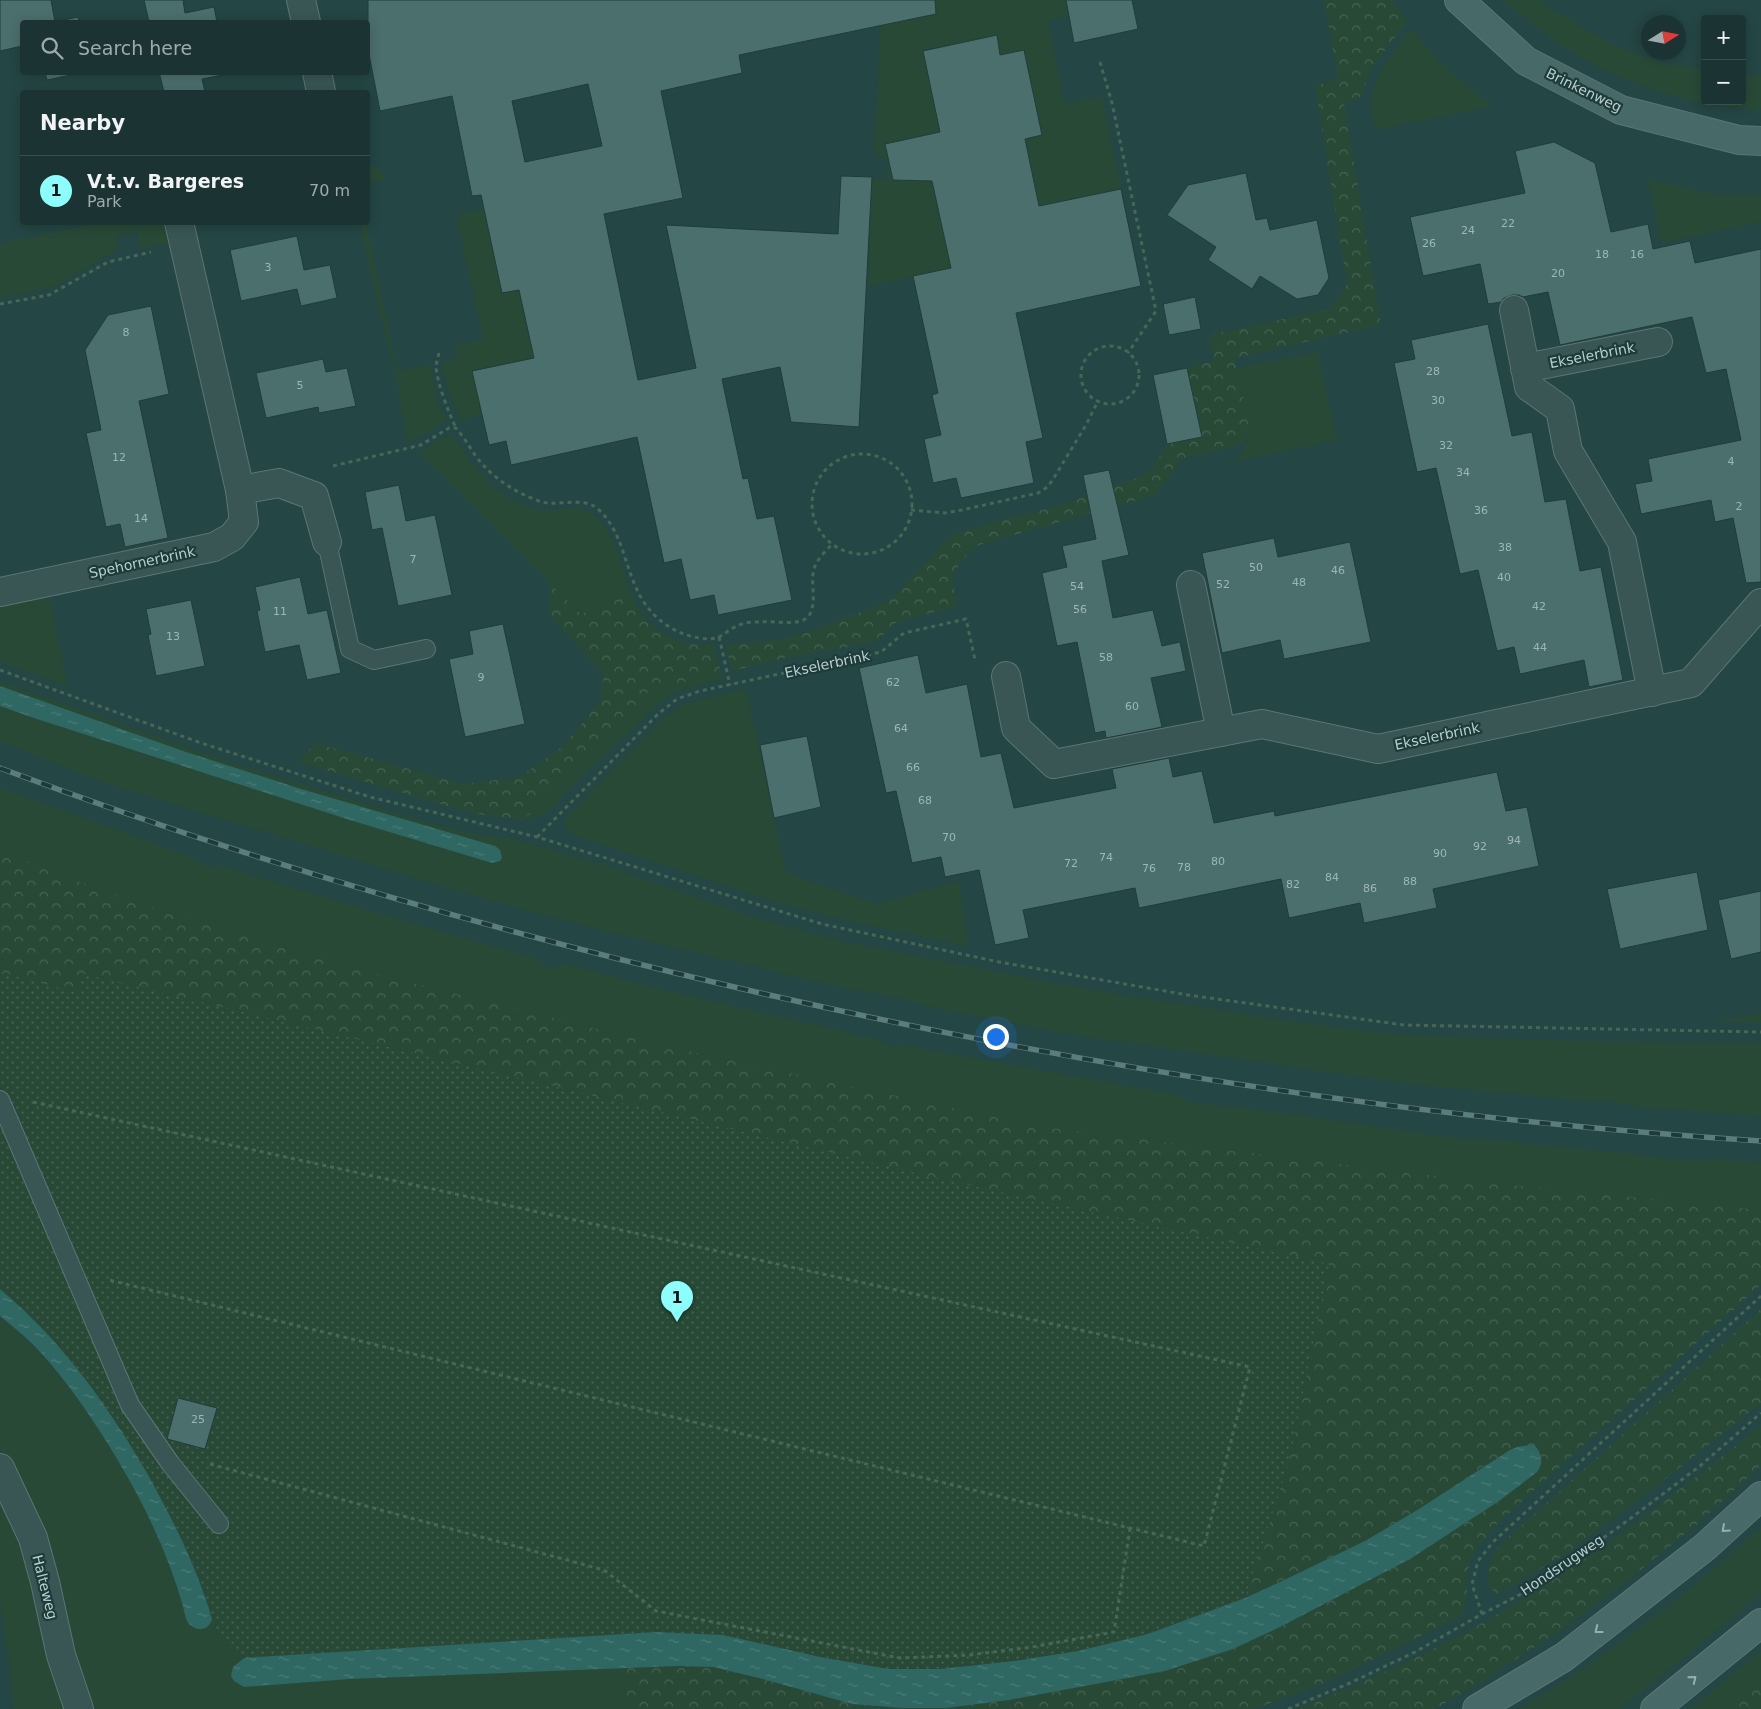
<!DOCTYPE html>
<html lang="en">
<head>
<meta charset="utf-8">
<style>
	body { margin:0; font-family:"DejaVu Sans",sans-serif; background:#243c3b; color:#f1f3f6 }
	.controls { position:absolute; right:15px; top:15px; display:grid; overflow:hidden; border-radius:5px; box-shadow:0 2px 12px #0003 }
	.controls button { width:45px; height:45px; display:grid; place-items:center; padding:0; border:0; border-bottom:1px solid #394f4e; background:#1b3433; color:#f1f3f6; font:25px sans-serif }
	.compass { position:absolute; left:1641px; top:15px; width:45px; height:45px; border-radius:50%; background:#1b3433; box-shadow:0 2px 12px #0003; rotate:79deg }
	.you { position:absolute; left:995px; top:1036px; width:18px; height:18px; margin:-12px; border:4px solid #fff; border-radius:50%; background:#1a73e8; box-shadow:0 0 0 8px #1a73e833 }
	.badge { display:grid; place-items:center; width:32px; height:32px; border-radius:50%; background:#8cfffc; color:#111; font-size:16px; font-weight:700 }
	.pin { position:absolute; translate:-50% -41px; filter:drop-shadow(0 1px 2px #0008) }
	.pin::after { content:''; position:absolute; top:26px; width:18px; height:15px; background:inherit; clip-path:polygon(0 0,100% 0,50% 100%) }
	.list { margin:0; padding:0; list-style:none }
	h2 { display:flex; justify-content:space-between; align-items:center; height:65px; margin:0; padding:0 20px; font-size:21px }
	h2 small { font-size:16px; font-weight:400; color:#a0aaac }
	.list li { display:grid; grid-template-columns:32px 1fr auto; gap:15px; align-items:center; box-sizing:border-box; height:70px; padding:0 20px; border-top:1px solid #394f4e }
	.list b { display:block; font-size:19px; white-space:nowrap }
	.list p { margin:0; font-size:16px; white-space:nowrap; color:#a0aaac }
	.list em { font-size:16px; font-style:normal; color:#a0aaac }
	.icon { flex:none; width:28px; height:28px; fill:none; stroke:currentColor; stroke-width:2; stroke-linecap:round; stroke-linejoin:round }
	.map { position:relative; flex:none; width:1761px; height:1709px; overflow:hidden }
	.search { position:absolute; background:#1b3433; box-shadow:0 2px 12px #0003; left:20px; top:20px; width:350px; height:55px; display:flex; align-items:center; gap:12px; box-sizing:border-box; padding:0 18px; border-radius:5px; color:#a0aaac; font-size:19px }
	.panel { position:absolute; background:#1b3433; box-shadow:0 2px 12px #0003; left:20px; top:90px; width:350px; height:135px; border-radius:5px }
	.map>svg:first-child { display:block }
</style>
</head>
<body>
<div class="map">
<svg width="1761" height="1709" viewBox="0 0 1761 1709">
	<defs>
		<pattern id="forest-crowns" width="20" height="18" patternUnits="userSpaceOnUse" patternTransform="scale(1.25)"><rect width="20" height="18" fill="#294937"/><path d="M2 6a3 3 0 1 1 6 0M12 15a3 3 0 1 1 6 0" fill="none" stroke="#466253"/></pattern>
		<pattern id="garden-dots" width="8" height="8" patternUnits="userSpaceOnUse" patternTransform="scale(1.25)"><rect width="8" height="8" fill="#294937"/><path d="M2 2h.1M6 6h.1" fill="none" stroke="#466253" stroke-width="1.8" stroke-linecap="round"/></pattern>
		<pattern id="water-ripples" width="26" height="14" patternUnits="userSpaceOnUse" patternTransform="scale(1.25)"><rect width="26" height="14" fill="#2f6763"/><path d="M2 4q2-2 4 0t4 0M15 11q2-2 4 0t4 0" fill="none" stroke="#4b7c78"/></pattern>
	</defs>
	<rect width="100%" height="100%" fill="#244644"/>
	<g fill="#294937">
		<path d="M882,0H1066L1069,16L1048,20L1065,104L1102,97L1121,189L1039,206L1025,139L1042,135L1024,50L1000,55L996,35L923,50L940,132L923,136L940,220L956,267L868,286L872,180H887L888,160L874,154Z"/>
		<path d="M1504,0H1542L1543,4L1615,46L1665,63L1705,70V101H1742V75L1761,76V110C1660,103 1578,68 1504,0Z"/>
		<path d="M1409,31H1413C1436,60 1462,83 1493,106L1375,130C1374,122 1371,114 1371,107C1371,78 1393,53 1409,31Z"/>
		<path d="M368,161L383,173L386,180L368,184Z"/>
		<path d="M1648,180L1714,194L1761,195V222L1661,243Z"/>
		<path d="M484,209L502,293L519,290L534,358L472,371L482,415L460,420L448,389L442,363L457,359L454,346L483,339L456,215Z"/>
		<path d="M102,222L164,223L168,243L140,248L137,231L116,236L119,248L56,286L0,298V244Z"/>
		<path d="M360,223H366L398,371L430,365L437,398L446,421L424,434L407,442L395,369L379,312Z"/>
		<path d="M1318,352L1337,440L1232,462C1242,456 1244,451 1247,440L1251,437L1237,370L1242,367Z"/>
		<path d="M452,433C472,466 501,505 542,510C558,512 575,504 590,513C616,529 622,567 631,594L581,614L419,452Z"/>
		<path d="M49,596L68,686L0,662V606Z"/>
		<path d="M721,673L723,679L675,692L661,701L549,811L538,817L524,820L650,690Z"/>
		<path d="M0,681L206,754L323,791L445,827L471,833L513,839L605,865L753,917L840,941L1055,983L1147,999L1325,1026L1404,1035L1576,1041L1761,1043V1116L1639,1107L1609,1101H1584L1412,1084L1081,1036L944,1010L885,995L840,987L601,930L475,896L108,784L0,742V706L149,756L492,863L500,861L502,858L495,846L298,788L186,752L0,686Z"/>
		<path d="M746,689L786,873L876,904L959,881L969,947L827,916L770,900L579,837C571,832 565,829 563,821L663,719L686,703Z"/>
		<path d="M0,788L196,858L199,863L210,867L217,865L432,929L538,959L546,966L555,968L565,964L660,989L851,1033C857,1040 866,1035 875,1038C880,1040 884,1045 890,1046C894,1047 898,1046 902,1045L1179,1095L1188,1102L1285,1113L1454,1138L1500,1140L1533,1144L1625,1153L1675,1160L1713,1159L1761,1162V1210L1511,1185L1035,1126L665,1046L333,963L111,894L0,851Z"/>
		<path d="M1761,1013V1022H1712Z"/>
		<path d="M0,1317C39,1347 65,1380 93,1421C137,1485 166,1547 188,1622C197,1627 202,1633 211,1624L212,1619L233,1650L244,1658L238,1662L234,1681L244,1687H249L350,1679L620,1667L629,1709H94L86,1693L63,1601L21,1486L0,1447Z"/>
		<path d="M0,1502L20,1548L31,1581L66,1709H13L9,1663L0,1603Z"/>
		<path d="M1761,1527V1593L1699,1645L1620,1709H1519C1606,1658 1687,1595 1761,1527Z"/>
		<path d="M1761,1651V1680L1728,1709H1690Z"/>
	</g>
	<g fill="url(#forest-crowns)">
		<path d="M1324,0H1393L1407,22C1389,45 1369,67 1362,96L1344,103L1381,325L1235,358L1251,437L1233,447L1183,458L1156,495L979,545L969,552L952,575L957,606L895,623L876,642L786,658L732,671L725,645L769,641L803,634L889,601L952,535L1009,518L1059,506L1134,479L1152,469L1167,444L1202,437L1187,368L1214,361L1209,335L1330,309L1347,284L1315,86L1338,79Z"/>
		<path d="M549,583L581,614L631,594C635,601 639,611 644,617C662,637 688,648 714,644L721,673L650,690L524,820L470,813L298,762L315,743L464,784L520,777L563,746L600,702L604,674L550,616Z"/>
		<path d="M0,851L111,894L333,963L665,1046L1035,1126L1511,1185L1761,1210V1285L1495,1526L1474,1553L1469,1565L1467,1578V1598L1462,1616L1337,1677L1309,1689L1254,1709H629L620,1667H713L763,1679L852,1704L902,1708H946L1009,1700L1165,1671L1233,1649L1280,1627L1410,1559L1499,1501L1537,1472L1530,1445L1517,1447L1510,1450L1419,1509L1365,1541L1245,1598L1289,1462L1329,1264L941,1179L84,974L79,993L0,972Z"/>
		<path d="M1761,1309V1403L1644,1496L1564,1555L1498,1594L1489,1587C1485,1571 1490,1558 1499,1546Z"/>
		<path d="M1761,1425V1466L1694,1527L1638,1572L1570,1624L1478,1684L1435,1709H1296C1361,1684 1424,1655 1484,1622C1583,1566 1673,1496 1761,1425Z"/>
		<path d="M1761,1680V1709H1728Z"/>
	</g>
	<path fill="url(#garden-dots)" d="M0,972L78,993L83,974L941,1179L1329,1264L1289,1462L1245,1598L1148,1634L1078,1651L1014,1661L940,1669H888L820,1657L723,1635L656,1632L244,1658C231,1649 217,1633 211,1617C208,1608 206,1597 203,1588C194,1565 183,1541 172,1519C127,1433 75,1352 0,1289Z"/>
	<g fill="url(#water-ripples)">
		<path d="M0,686L186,752L298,788L495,846L500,850L502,858L500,861L492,863L350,820L34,718L0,706Z"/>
		<path d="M0,1289C62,1341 107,1404 147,1473C173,1520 197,1567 212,1619C209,1632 193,1632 187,1621C185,1616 184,1611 183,1606C163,1537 129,1474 89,1415C70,1387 49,1359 24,1336C16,1329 8,1323 0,1316Z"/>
		<path d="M1530,1445H1534C1542,1453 1544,1463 1537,1472L1499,1501L1410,1559L1280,1627L1233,1649L1165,1671L1009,1700L946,1708H902L852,1704L763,1679L713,1667L677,1666L350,1679L244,1687L234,1681L231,1676L233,1667L244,1658L656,1632L723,1635L820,1657L888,1669H940L1014,1661L1078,1651L1148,1634L1245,1598L1280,1582L1365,1541L1419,1509L1510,1450L1517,1447Z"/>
	</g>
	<g fill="#4b6f6d" stroke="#203d3b" fill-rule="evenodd">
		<path d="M0,0H51L55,22L78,17L79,22H22V46L0,51Z"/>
		<path d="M144,0H183L185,13L214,7L217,22H149Z"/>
		<path d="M368,0H935L936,14L739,55L742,73L661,91L683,198L604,214L638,380L696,368L666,225L838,234L841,176L872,177L859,427L791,422L780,367L722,379L743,479L748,478L757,519L774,516L792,600L718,615L714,595L690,600L681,559L664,563L637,437L511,465L506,441L489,445L472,371L534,358L519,290L502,293L481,195L472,196L452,96L380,111L368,49ZM588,84L602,146L525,162L512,101Z"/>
		<path d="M1066,0H1132L1138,29L1074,43Z"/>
		<path d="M997,35L1000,55L1024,50L1042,135L1025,139L1039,206L1121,189L1141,286L1016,313L1043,438L1026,442L1034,483L961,498L956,478L933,483L924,439L941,435L932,395L938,393L913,276L951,268L932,181L893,180L885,144L940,132L923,51Z"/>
		<path d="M45,72H86L47,80Z"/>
		<path d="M159,72H228V74L202,79L205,92H164Z"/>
		<path d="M1554,142L1595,163L1611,232L1648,224L1653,249L1690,241L1695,263L1761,249V582L1746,583L1733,518L1715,522L1711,500L1641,514L1635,484L1652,481L1648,459L1741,440L1726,369L1706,373L1692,317L1560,345L1548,292L1523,297L1519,295H1512L1504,298L1501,302L1488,304L1480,264L1423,276L1410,217L1525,193L1515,151Z"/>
		<path d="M1246,173L1256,220L1267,218L1270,230L1317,220L1329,278L1318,295L1297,299L1260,276L1252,289L1208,260L1216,247L1167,215L1188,185Z"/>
		<path d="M297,236L304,270L330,265L337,298L301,306L297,289L241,301L230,250Z"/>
		<path d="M1195,297L1201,329L1169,335L1163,304Z"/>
		<path d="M151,306L169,394L139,401L168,538L125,547L120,524L106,527L86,433L101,430L85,350L108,315Z"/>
		<path d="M1488,324L1512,436L1532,432L1545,502L1566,499L1580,571L1601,567L1623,680L1589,687L1584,660L1520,674L1514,647L1497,651L1478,570L1460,574L1436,468L1417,472L1394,363L1415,359L1411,340Z"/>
		<path d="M323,359L326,372L347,368L356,406L319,413L318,407L266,418L256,373Z"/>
		<path d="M1187,368L1202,437L1167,444L1153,375Z"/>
		<path d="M1109,470L1129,555L1102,561L1113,618L1153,610L1162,646L1180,642L1186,671L1151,678L1162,727L1106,738L1105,731L1095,733L1077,642L1057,646L1042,573L1067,567L1062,546L1096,539L1083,475Z"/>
		<path d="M399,485L406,521L435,515L452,595L398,606L382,528L372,530L365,492Z"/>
		<path d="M1274,538L1278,557L1350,542L1371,642L1284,659L1280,640L1222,653L1202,553Z"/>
		<path d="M300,577L308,614L327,610L341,673L307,680L299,645L265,652L257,611L260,610L255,587Z"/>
		<path d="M191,600L205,666L156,676L148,635L151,634L146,609Z"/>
		<path d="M503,624L525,724L465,737L449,659L473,654L469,631Z"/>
		<path d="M918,655L926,693L967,684L981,757L1001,753L1014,808L1116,788L1112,769L1169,758L1173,777L1202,771L1214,823L1274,811L1275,816L1497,772L1506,811L1527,807L1539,866L1433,889L1437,908L1364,923L1360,903L1289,918L1281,879L1139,908L1135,888L1023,910L1029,938L995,945L979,870L945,877L941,857L912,863L896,791L886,793L859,668Z"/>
		<path d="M807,736L821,807L774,818L760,745Z"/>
		<path d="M1697,872L1708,930L1620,949L1607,889Z"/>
		<path d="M1761,891V952L1731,959L1718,900Z"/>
		<path d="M178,1398L217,1408L205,1449L167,1439Z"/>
	</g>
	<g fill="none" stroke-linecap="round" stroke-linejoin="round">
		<g stroke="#5b7674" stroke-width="20">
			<g id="lane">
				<path d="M327,542L350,649L374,660L426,649"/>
				<path d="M0,1100L130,1405L170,1463L219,1524"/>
			</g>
		</g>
		<g stroke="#5b7674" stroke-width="30">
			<g id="street">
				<path d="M301,0L306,22"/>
				<path d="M317,72L321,92"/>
				<path d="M1514,310L1529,387L1560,409L1568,451L1622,542L1652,692"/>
				<path d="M1525,368L1658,342"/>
				<path d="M240,490L279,483L314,496L327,542"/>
				<path d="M1191,585L1221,732"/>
				<path d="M0,592L214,547L232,537L244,522L240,490L179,222"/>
				<path d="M1006,676L1016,728L1054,764L1262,724L1378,749L1691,683L1761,603"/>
				<path d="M0,1468L33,1538L45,1582L61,1655L79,1709"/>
			</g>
		</g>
		<g stroke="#5b7674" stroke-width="30">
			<g id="secondary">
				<path d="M1459,0L1526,61L1621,110L1739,140L1761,141"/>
				<path d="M1477,1709L1564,1657L1705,1547L1761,1496"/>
				<path d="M1655,1709L1761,1623"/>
			</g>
		</g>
		<g stroke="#476656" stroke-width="3" stroke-dasharray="4 4" stroke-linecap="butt">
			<path d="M1100,62L1112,103L1156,311L1128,353"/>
			<path d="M0,304L49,295L108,262L151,252"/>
			<circle cx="1110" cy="375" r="29"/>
			<path d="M439,353C438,357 437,361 436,365C436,381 449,413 456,428"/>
			<circle cx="862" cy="504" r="50"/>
			<path d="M333,466L421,445L449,428H456C463,436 469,446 475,455C491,477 514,492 539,501C556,508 582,495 598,509C627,535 624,579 649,609C661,624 681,636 700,638C724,642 723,630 742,624C747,622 754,622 760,622C775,620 802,628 810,614C817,600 810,582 814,569C817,559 826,551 832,544"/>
			<path d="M911,510L945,513L962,510L1038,493L1046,488L1052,481L1086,425L1098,401"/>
			<path d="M719,637L730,685"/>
			<path d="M0,670L201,743L370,797L537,837L822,924L999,962L1188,995L1404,1025L1761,1032"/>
			<path d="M537,837L658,714L677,699L700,691L881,652L904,633L966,619L975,660"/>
			<path d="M33,1102L1250,1367L1204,1546L109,1280"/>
			<path d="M210,1464L604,1570L656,1611L900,1658L970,1655L1032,1647L1114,1632L1130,1528"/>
			<path d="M1482,1614L1472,1584L1478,1561L1493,1542L1761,1296"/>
			<path d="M1288,1709L1350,1683L1415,1652L1482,1614L1531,1589L1623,1524L1700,1466L1761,1413"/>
		</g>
		<use href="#lane" stroke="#395654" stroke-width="18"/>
		<use href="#street" stroke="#395654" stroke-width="28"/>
		<use href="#secondary" stroke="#476968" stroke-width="28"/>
		<g stroke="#5b7d7b" stroke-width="5.5">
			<path id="rail" d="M0,768C238,857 483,928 730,986C1069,1065 1414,1119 1761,1141"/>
		</g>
		<use href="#rail" stroke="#1e3b3a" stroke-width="4" stroke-dasharray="11" stroke-linecap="butt"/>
	</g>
	<defs><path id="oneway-chevron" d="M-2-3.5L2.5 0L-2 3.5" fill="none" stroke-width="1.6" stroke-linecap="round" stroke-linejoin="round" transform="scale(1.25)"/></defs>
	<g stroke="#95b0af">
		<use href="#oneway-chevron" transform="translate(1725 1529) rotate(138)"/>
		<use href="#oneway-chevron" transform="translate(1598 1630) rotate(142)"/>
		<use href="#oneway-chevron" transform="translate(1693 1679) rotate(-39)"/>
	</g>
	<g text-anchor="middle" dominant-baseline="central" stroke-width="4.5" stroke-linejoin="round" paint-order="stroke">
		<g font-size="11" fill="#9cb7b6">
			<text x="1508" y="223">22</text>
			<text x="1468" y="230">24</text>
			<text x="1429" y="243">26</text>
			<text x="1602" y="254">18</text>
			<text x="1637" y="254">16</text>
			<text x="268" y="267">3</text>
			<text x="1558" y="273">20</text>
			<text x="126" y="332">8</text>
			<text x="1433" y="371">28</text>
			<text x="300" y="385">5</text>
			<text x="1438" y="400">30</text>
			<text x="1446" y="445">32</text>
			<text x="119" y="457">12</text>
			<text x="1731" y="461">4</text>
			<text x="1463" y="472">34</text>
			<text x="1739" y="506">2</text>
			<text x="1481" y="510">36</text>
			<text x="141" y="518">14</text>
			<text x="1505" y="547">38</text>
			<text x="413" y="559">7</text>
			<text x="1256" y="567">50</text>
			<text x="1338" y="570">46</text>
			<text x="1504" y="577">40</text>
			<text x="1299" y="582">48</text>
			<text x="1223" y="584">52</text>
			<text x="1077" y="586">54</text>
			<text x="1539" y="606">42</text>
			<text x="1080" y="609">56</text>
			<text x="280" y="611">11</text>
			<text x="173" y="636">13</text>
			<text x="1540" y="647">44</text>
			<text x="1106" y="657">58</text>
			<text x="481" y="677">9</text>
			<text x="893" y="682">62</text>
			<text x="1132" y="706">60</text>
			<text x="901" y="728">64</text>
			<text x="913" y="767">66</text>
			<text x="925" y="800">68</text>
			<text x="949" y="837">70</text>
			<text x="1514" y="840">94</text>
			<text x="1480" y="846">92</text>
			<text x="1440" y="853">90</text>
			<text x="1106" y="857">74</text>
			<text x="1218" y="861">80</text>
			<text x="1071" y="863">72</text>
			<text x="1184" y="867">78</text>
			<text x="1149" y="868">76</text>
			<text x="1332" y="877">84</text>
			<text x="1410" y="881">88</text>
			<text x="1293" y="884">82</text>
			<text x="1370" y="888">86</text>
			<text x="198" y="1419">25</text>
		</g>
		<g font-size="14" fill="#b7cfce" stroke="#1e3b3a">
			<text transform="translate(1584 90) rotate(26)">Brinkenweg</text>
			<text transform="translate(1592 355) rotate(-11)">Ekselerbrink</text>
			<text transform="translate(142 562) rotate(-12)">Spehornerbrink</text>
			<text transform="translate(827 664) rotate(-12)">Ekselerbrink</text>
			<text transform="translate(1437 736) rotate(-12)">Ekselerbrink</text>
			<text transform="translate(1562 1565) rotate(-34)">Hondsrugweg</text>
			<text transform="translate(45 1587) rotate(76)">Halteweg</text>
		</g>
	</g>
</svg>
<div class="controls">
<button>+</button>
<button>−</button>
</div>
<svg class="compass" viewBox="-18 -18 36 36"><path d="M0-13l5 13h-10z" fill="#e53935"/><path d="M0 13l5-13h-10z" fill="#a0aaac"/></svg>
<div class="you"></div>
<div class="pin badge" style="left:677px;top:1322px">1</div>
<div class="search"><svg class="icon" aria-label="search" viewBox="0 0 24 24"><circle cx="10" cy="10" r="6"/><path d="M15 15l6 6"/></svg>Search here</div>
<section class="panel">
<h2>Nearby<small></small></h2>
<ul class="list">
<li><span class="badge">1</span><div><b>V.t.v. Bargeres</b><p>Park</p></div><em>70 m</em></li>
</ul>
</section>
</div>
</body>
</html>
